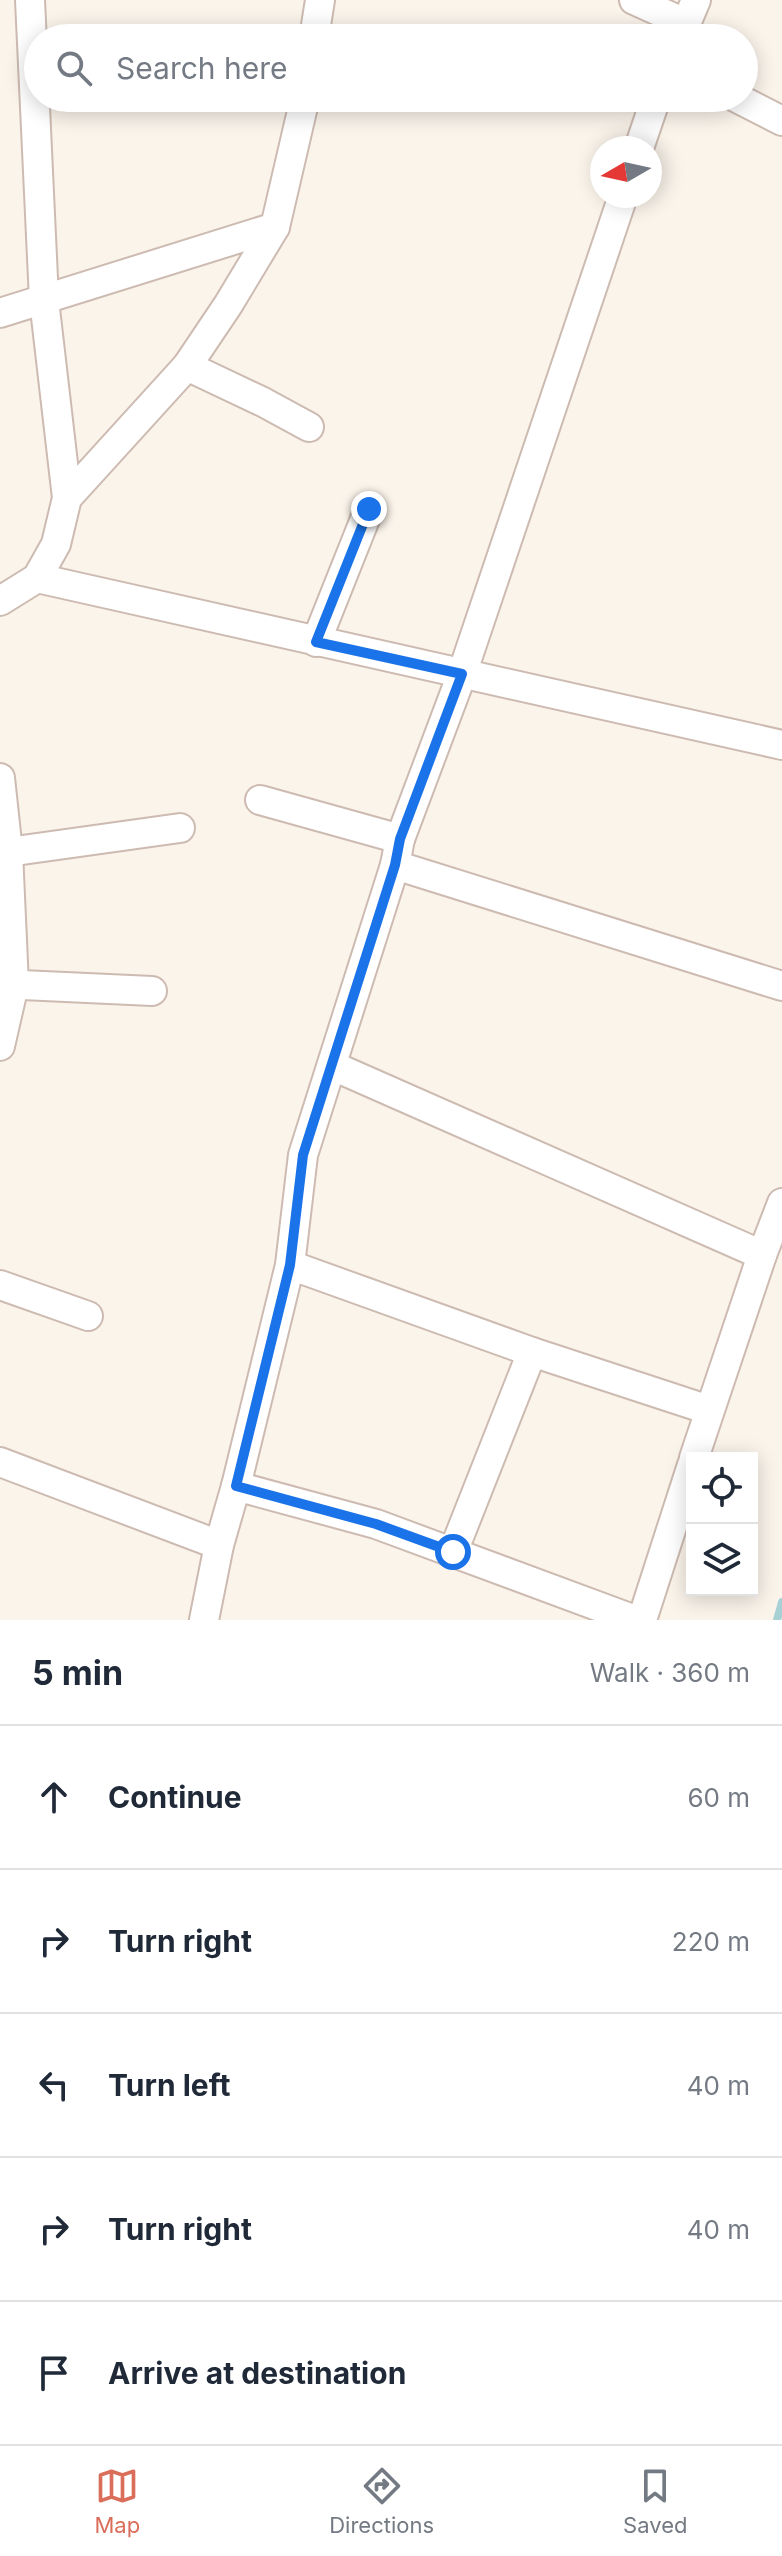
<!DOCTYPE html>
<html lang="en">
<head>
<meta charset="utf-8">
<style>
	body { margin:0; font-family:Inter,sans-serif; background:#f6f6f7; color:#1f2937 }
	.controls { position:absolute; right:24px; bottom:24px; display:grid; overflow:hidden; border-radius:0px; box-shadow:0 4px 20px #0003 }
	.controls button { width:72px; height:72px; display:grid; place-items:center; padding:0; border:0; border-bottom:2px solid #e0e1e3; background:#fff; color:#1f2937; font:40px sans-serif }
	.compass { position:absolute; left:590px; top:136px; width:72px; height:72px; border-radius:50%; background:#fff; box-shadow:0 4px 20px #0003; rotate:261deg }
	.stop { position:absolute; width:24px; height:24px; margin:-18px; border:6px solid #1a73e8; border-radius:50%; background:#fff }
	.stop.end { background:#1a73e8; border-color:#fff; box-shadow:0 2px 8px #0008 }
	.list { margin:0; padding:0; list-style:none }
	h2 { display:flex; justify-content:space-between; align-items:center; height:104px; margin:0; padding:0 32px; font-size:34px }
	h2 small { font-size:26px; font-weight:400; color:#747a83 }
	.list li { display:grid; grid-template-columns:52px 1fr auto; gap:24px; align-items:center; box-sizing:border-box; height:144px; padding:0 32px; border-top:2px solid #e0e1e3 }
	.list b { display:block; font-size:30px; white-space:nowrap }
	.list em { font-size:26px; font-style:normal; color:#747a83 }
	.icon { flex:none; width:44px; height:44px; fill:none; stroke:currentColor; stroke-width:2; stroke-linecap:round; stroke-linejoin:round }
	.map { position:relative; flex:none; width:782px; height:1620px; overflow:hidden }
	.search { position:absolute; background:#fff; box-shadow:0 4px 20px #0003; left:24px; right:24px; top:24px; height:88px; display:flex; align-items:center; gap:20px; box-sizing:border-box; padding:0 28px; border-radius:44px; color:#747a83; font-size:30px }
	.sheet { height:824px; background:#fff }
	nav { display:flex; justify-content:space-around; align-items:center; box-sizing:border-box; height:112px; border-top:2px solid #e0e1e3; background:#fff; font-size:22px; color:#747a83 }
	nav a { display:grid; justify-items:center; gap:4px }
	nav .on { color:#db6e5a }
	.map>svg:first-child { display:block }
</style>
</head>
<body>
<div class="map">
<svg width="782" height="1620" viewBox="0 0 782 1620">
	<rect width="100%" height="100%" fill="#fbf4eb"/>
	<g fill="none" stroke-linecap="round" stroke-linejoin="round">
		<path stroke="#a7d1d5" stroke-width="8" d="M777,1620L782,1602"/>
		<g stroke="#cdbbb1" stroke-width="32">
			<g id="minor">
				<path d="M30,0L44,300L67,498"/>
				<path d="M634,0L687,24"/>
				<path d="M314,38L320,0"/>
				<path d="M680,38L696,0"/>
				<path d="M737,98L782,121"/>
				<path d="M639,148L656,98"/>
				<path d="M0,313L275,227"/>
				<path d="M187,366L263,402L309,427"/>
				<path d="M37,578L782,745"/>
				<path d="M0,601L37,578L56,544L67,498L187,366L228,305L275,227L305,98"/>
				<path d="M316,642L369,509"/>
				<path d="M0,778L8,852L14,985L0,1046"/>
				<path d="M260,800L400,839"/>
				<path d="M8,852L180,828"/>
				<path d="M395,865L782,986"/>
				<path d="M0,984L152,991"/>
				<path d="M333,1066L762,1255"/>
				<path d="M290,1265L532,1352L709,1410"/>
				<path d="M0,1285L88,1316"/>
				<path d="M694,1458L762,1255L782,1203"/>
				<path d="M0,1462L219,1545"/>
				<path d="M236,1486L376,1524L635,1620"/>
				<path d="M453,1552L532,1352"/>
				<path d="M204,1620L219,1545L236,1486L290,1265L303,1155L395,865L400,839L462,674L623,196"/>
				<path d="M642,1620L692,1465"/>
			</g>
		</g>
		<use href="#minor" stroke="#fff" stroke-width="28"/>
	</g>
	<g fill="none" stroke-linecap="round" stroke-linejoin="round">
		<path stroke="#1a73e8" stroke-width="10" d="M369,509L316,642L462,674L400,839L395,865L303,1155L290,1265L236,1486L376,1524L453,1552"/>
	</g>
</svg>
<div class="controls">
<button><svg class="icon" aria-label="locate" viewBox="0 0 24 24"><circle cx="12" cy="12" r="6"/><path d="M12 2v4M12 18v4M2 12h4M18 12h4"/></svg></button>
<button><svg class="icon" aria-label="layers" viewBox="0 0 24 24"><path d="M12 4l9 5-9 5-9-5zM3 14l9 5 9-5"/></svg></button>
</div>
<svg class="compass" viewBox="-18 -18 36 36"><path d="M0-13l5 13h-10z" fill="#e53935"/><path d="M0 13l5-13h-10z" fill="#747a83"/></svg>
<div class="stop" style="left:453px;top:1552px"></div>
<div class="stop end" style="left:369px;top:509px"></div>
<div class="search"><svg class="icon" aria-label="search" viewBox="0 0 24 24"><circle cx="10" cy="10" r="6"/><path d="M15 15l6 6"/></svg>Search here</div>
</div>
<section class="sheet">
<h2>5 min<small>Walk · 360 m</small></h2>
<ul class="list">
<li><svg class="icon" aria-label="ahead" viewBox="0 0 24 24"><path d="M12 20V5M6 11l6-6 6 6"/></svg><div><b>Continue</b></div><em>60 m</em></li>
<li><svg class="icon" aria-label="right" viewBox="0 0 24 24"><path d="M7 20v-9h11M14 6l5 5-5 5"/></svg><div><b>Turn right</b></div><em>220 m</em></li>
<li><svg class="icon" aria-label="left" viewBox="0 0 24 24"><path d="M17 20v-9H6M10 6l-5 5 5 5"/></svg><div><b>Turn left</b></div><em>40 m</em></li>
<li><svg class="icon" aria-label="right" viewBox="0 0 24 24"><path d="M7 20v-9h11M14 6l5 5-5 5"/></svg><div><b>Turn right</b></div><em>40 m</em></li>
<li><svg class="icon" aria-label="arrive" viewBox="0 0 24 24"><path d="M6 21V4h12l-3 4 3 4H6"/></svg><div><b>Arrive at destination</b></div></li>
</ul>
</section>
<nav>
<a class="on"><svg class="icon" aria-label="map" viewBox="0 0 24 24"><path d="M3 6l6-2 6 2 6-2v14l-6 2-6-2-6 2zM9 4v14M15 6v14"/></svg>Map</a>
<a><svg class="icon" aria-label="directions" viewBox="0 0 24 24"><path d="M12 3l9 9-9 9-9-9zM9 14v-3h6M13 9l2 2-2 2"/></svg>Directions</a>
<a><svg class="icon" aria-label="saved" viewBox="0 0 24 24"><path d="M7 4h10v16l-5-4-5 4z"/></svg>Saved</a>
</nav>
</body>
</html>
